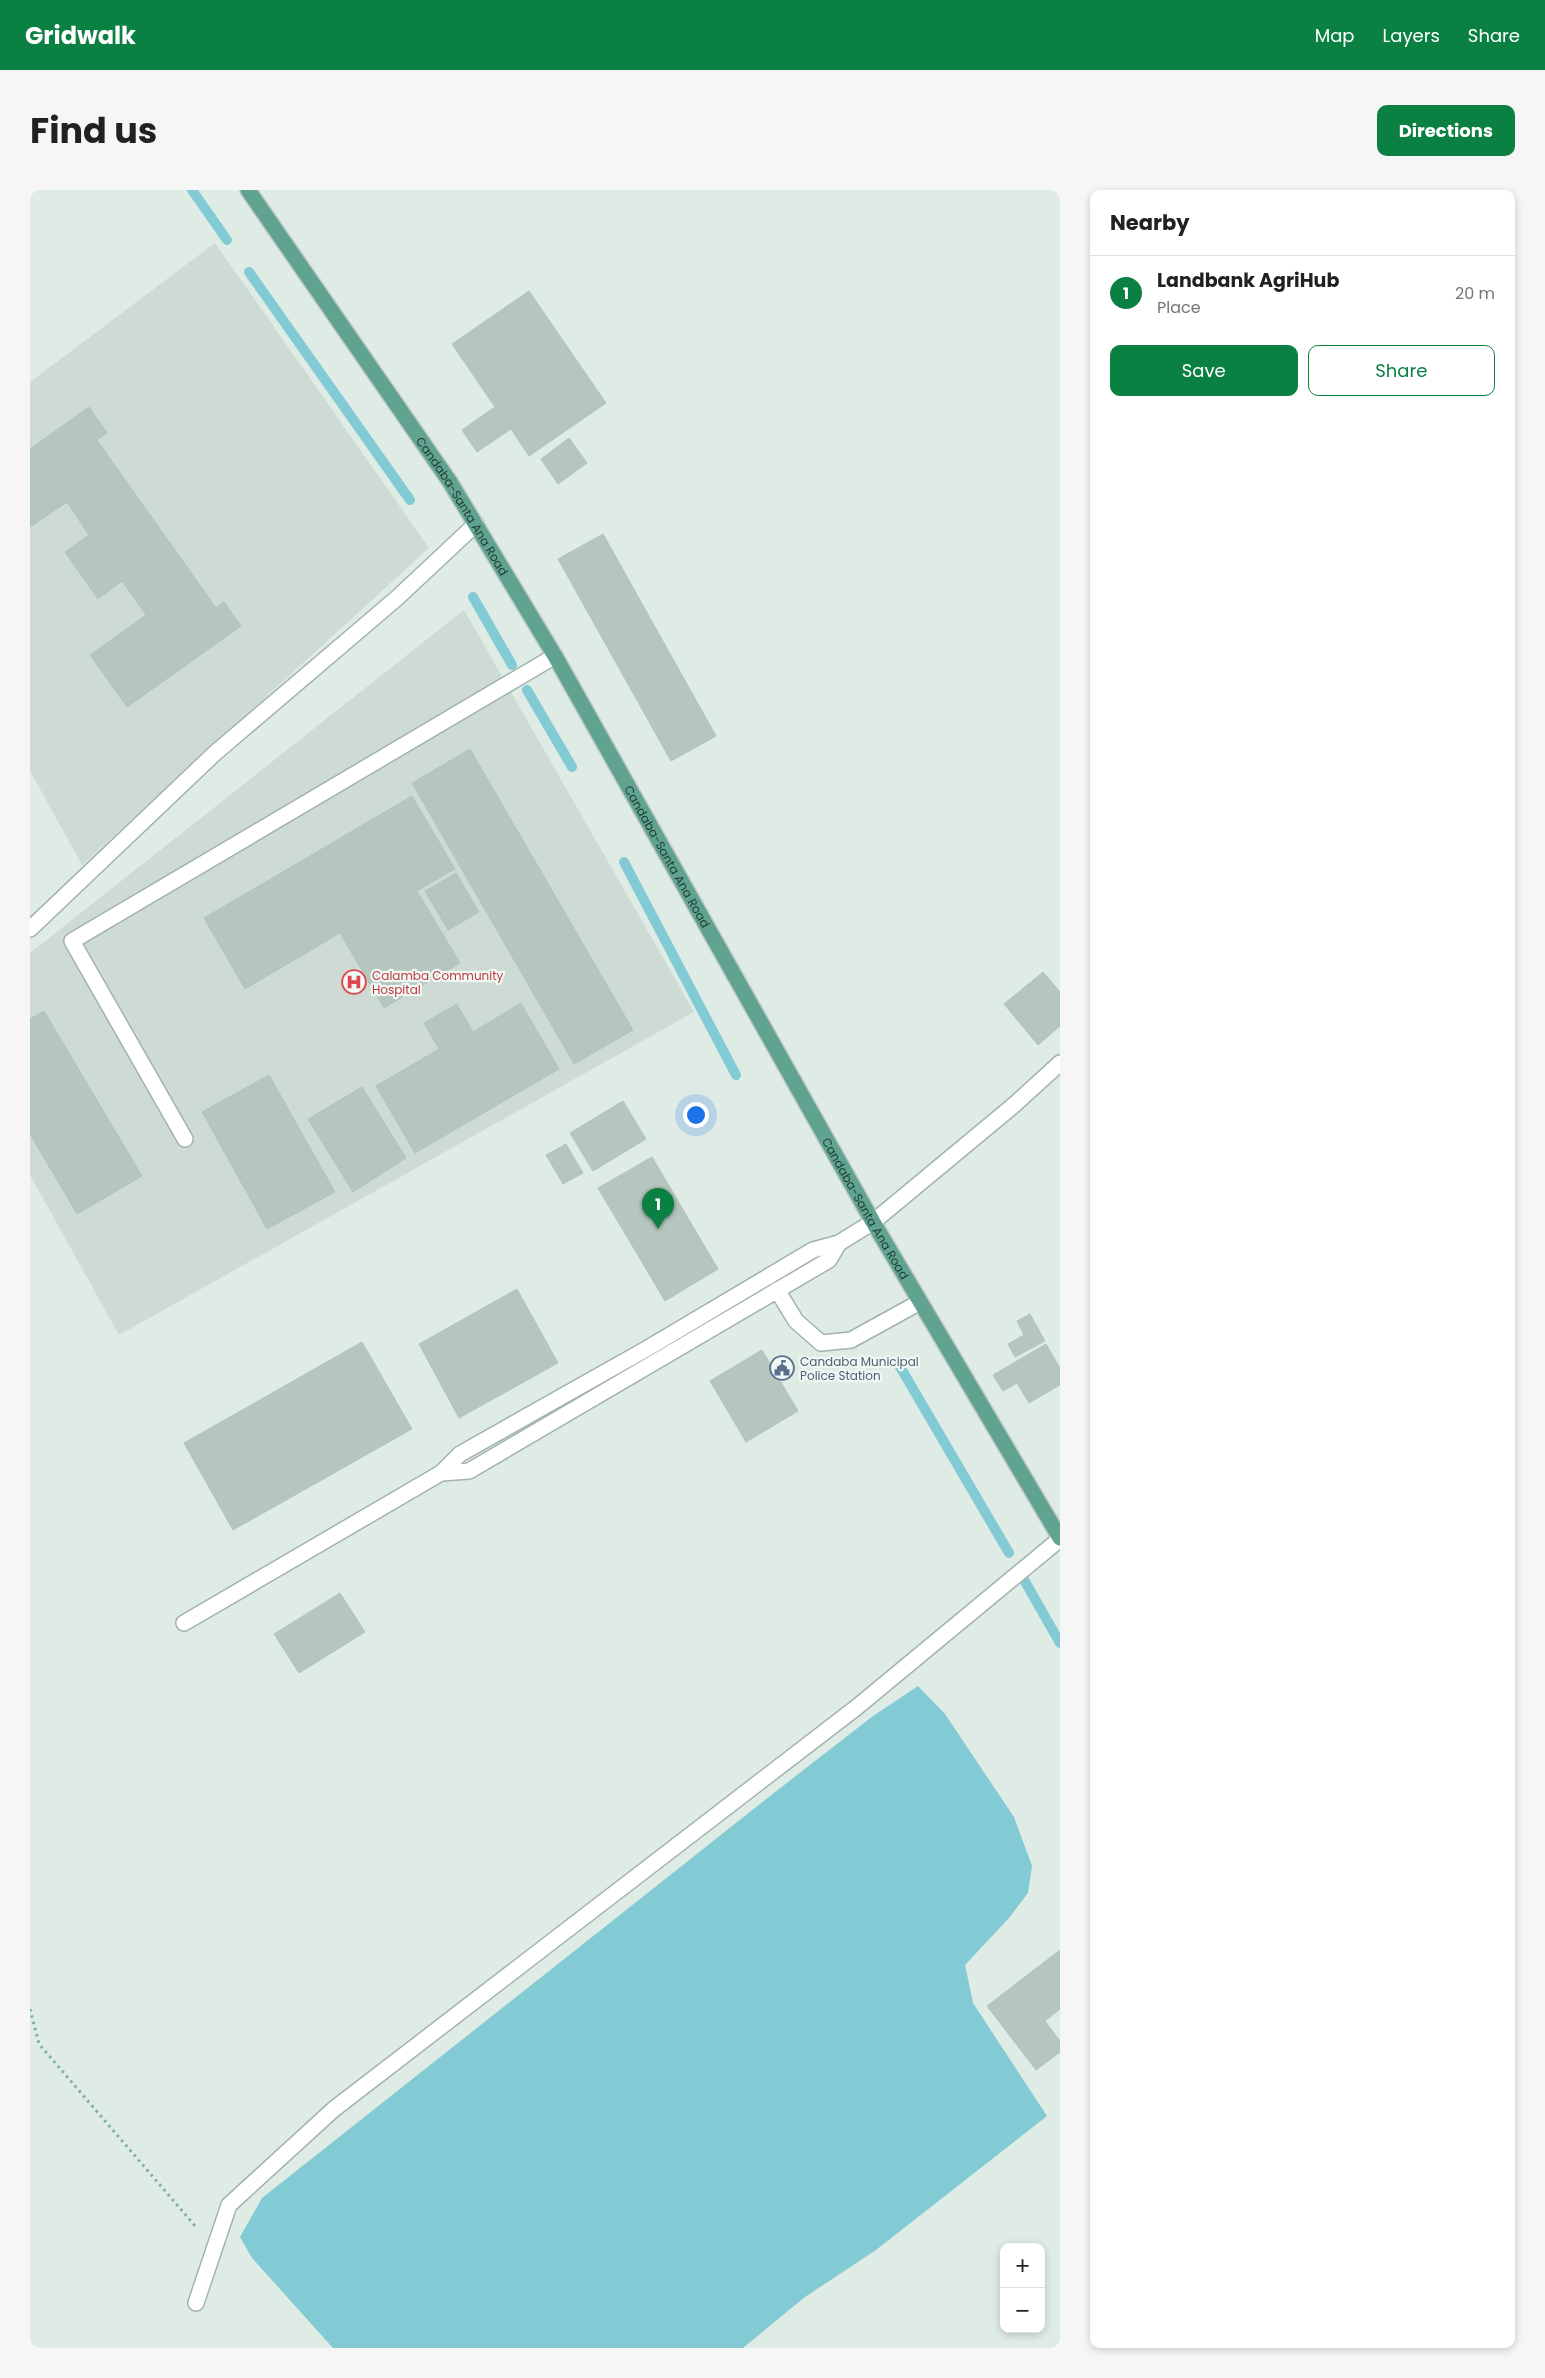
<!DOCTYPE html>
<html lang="en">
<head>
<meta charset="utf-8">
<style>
	body { margin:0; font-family:Poppins,sans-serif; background:#f6f6f6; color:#202124 }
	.controls { position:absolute; right:15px; bottom:15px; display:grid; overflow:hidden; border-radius:10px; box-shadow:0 2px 8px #0003 }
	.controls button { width:45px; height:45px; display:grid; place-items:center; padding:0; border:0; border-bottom:1px solid #e0e0e0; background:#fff; color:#202124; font:25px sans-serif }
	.you { position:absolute; left:665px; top:924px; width:18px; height:18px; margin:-12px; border:4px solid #fff; border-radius:50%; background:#1a73e8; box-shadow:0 0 0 8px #1a73e833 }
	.badge { display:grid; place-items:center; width:32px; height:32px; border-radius:50%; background:#0b8043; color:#fff; font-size:16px; font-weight:700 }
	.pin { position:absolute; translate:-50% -41px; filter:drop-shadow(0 1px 2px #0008) }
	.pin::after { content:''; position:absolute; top:26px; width:18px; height:15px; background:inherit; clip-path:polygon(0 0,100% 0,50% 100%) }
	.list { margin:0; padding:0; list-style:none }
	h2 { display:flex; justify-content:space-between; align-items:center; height:65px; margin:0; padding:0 20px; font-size:21px }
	h2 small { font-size:16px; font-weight:400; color:#757577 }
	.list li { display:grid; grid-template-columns:32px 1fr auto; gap:15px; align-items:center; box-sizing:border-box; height:75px; padding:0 20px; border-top:1px solid #e0e0e0 }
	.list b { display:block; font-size:19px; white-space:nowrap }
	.list p { margin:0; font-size:16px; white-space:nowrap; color:#757577 }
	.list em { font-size:16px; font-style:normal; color:#757577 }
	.actions { display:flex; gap:10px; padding:15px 20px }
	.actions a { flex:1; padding:11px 0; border:1px solid #0b8043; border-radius:10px; text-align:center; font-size:18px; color:#0b8043 }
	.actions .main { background:#0b8043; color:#fff }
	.map { position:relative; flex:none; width:1030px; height:2158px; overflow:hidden; border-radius:10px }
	header { display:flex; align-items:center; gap:30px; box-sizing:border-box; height:70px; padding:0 25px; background:#0b8043; color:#fff }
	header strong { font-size:24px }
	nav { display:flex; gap:28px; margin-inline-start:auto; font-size:18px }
	.intro { display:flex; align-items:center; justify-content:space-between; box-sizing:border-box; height:120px; padding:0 30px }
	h1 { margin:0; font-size:35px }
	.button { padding:12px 22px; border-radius:10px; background:#0b8043; color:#fff; font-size:18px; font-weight:700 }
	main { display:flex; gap:30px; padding:0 30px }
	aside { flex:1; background:#fff; border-radius:10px; box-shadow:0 2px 8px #0003 }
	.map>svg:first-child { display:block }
</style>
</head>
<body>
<header>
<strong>Gridwalk</strong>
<nav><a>Map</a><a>Layers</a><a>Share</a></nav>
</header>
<div class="intro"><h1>Find us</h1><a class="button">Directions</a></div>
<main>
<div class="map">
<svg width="1030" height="2158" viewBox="0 0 1030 2158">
	<rect width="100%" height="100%" fill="#dfebe5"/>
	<g fill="#cddbd4">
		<path d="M185,53L399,358L52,675L0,581V192Z"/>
		<path d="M434,420L664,822L89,1145L0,985V763Z"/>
	</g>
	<path fill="#83cbd4" d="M888,1496L915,1524L984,1627L1002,1676L998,1703L979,1728L935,1775L943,1813L1017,1926L846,2060L775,2107L713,2158H303L222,2068L210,2047L232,2008L749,1599L843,1526Z"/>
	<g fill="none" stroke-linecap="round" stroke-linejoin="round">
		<g stroke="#83cbd4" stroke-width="10">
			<path d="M162,0L197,50"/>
			<path d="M219,82L380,310"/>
			<path d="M443,407L482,475"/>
			<path d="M497,500L542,577"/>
			<path d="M594,672L706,885"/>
			<path d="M869,1175L979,1363"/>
			<path d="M993,1388L1030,1453"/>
		</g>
	</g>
	<g fill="#b4c6be" stroke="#b1c5bc">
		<path d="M499,101L576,213L499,266L481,239L447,262L432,240L465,217L422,154Z"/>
		<path d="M59,217L77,243L67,250L186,418L194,412L211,436L97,517L60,465L116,425L92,391L68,409L35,362L59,345L37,312L0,337V259Z"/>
		<path d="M539,248L557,273L528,294L511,269Z"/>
		<path d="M573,344L686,546L641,571L528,369Z"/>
		<path d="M440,559L603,840L544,874L382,593Z"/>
		<path d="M382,606L425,679L387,701L430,773L354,818L310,743L215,799L174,728Z"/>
		<path d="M426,683L449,722L418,740L395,701Z"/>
		<path d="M1013,782L1030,802V836L1008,855L974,814Z"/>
		<path d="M491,813L529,879L385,963L346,896L409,859L394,833L427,814L443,842Z"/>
		<path d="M14,821L112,986L47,1024L0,944V829Z"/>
		<path d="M239,885L305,1002L237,1039L172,922Z"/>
		<path d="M332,897L376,968L323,1002L278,929Z"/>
		<path d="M593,911L616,949L563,981L540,943Z"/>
		<path d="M536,954L553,983L533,994L516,965Z"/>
		<path d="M622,967L688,1079L635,1111L568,998Z"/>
		<path d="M487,1099L528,1173L429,1228L389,1154Z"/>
		<path d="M1000,1124L1015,1151L985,1167L978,1154L994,1145L987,1131Z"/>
		<path d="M332,1152L382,1239L203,1340L154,1253Z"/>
		<path d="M1016,1154L1030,1178V1195L999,1213L987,1193L973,1201L963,1185Z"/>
		<path d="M732,1160L768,1221L716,1252L680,1191Z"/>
		<path d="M310,1403L335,1442L269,1483L244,1444Z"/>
		<path d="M1030,1760V1819L1015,1831L1030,1851V1862L1006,1880L957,1816Z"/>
	</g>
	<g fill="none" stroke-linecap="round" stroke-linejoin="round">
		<g stroke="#a2b3ac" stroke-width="18">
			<g id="service">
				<path d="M155,949L42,751L525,466"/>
				<path d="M747,1100L766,1131L791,1153L821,1150L890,1112"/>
				<path d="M411,1283L439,1281L799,1070L809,1053"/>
				<path d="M154,1433L411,1283L430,1264L618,1158L783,1060L809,1053L843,1032"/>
				<path d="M166,2113L199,2015L304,1919L827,1517L1030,1349"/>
			</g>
		</g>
		<g stroke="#a2b3ac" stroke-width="18">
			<g id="minor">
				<path d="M0,739L184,564L367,408L446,334"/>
				<path d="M843,1032L984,915L1030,873"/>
			</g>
		</g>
		<g stroke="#c0c8c6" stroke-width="18">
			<g id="primary">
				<path id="s1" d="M218,0L420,292L525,466L843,1032L1030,1348"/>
			</g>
		</g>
		<path stroke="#7db19e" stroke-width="3" stroke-dasharray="2.5 4" stroke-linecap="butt" d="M0,1819L9,1854L166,2037"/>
		<use href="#service" stroke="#fff" stroke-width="15"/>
		<use href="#minor" stroke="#fff" stroke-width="15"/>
		<use href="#primary" stroke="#60a390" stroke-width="15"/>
	</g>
	<defs>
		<g id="hospital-ring" transform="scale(1.25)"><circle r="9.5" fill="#eff8f3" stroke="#e0444e" stroke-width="1.5"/><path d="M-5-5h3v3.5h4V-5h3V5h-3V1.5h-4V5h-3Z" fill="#e0444e"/></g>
		<g id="civic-ring" transform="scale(1.25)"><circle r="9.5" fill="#eff8f3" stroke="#5c6f8a" stroke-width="1.5"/><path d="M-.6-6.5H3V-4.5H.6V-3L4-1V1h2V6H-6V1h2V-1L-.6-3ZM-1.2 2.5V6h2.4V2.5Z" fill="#5c6f8a"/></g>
	</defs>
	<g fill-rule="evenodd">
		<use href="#hospital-ring" x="324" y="792"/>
		<use href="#civic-ring" x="752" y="1178"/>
	</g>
	<g text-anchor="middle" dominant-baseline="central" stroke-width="4.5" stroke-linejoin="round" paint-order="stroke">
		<g font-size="12" fill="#1f3c33" stroke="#eff8f3">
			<text stroke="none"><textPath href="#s1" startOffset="382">Candaba-Santa Ana Road</textPath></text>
			<text stroke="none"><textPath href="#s1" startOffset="788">Candaba-Santa Ana Road</textPath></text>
			<text stroke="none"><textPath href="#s1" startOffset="1192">Candaba-Santa Ana Road</textPath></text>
		</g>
		<g font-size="12" fill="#be3a42" stroke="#eff8f3" text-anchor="start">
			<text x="342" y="785">Calamba Community<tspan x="342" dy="14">Hospital</tspan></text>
		</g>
		<g font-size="12" fill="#4e5e75" stroke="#eff8f3" text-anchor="start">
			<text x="770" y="1171">Candaba Municipal<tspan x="770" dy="14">Police Station</tspan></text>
		</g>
	</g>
</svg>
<div class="controls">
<button>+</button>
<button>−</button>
</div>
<div class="you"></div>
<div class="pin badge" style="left:628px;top:1039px">1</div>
</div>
<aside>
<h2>Nearby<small></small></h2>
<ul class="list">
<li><span class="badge">1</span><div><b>Landbank AgriHub</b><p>Place</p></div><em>20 m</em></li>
</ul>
<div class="actions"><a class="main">Save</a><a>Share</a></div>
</aside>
</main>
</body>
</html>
